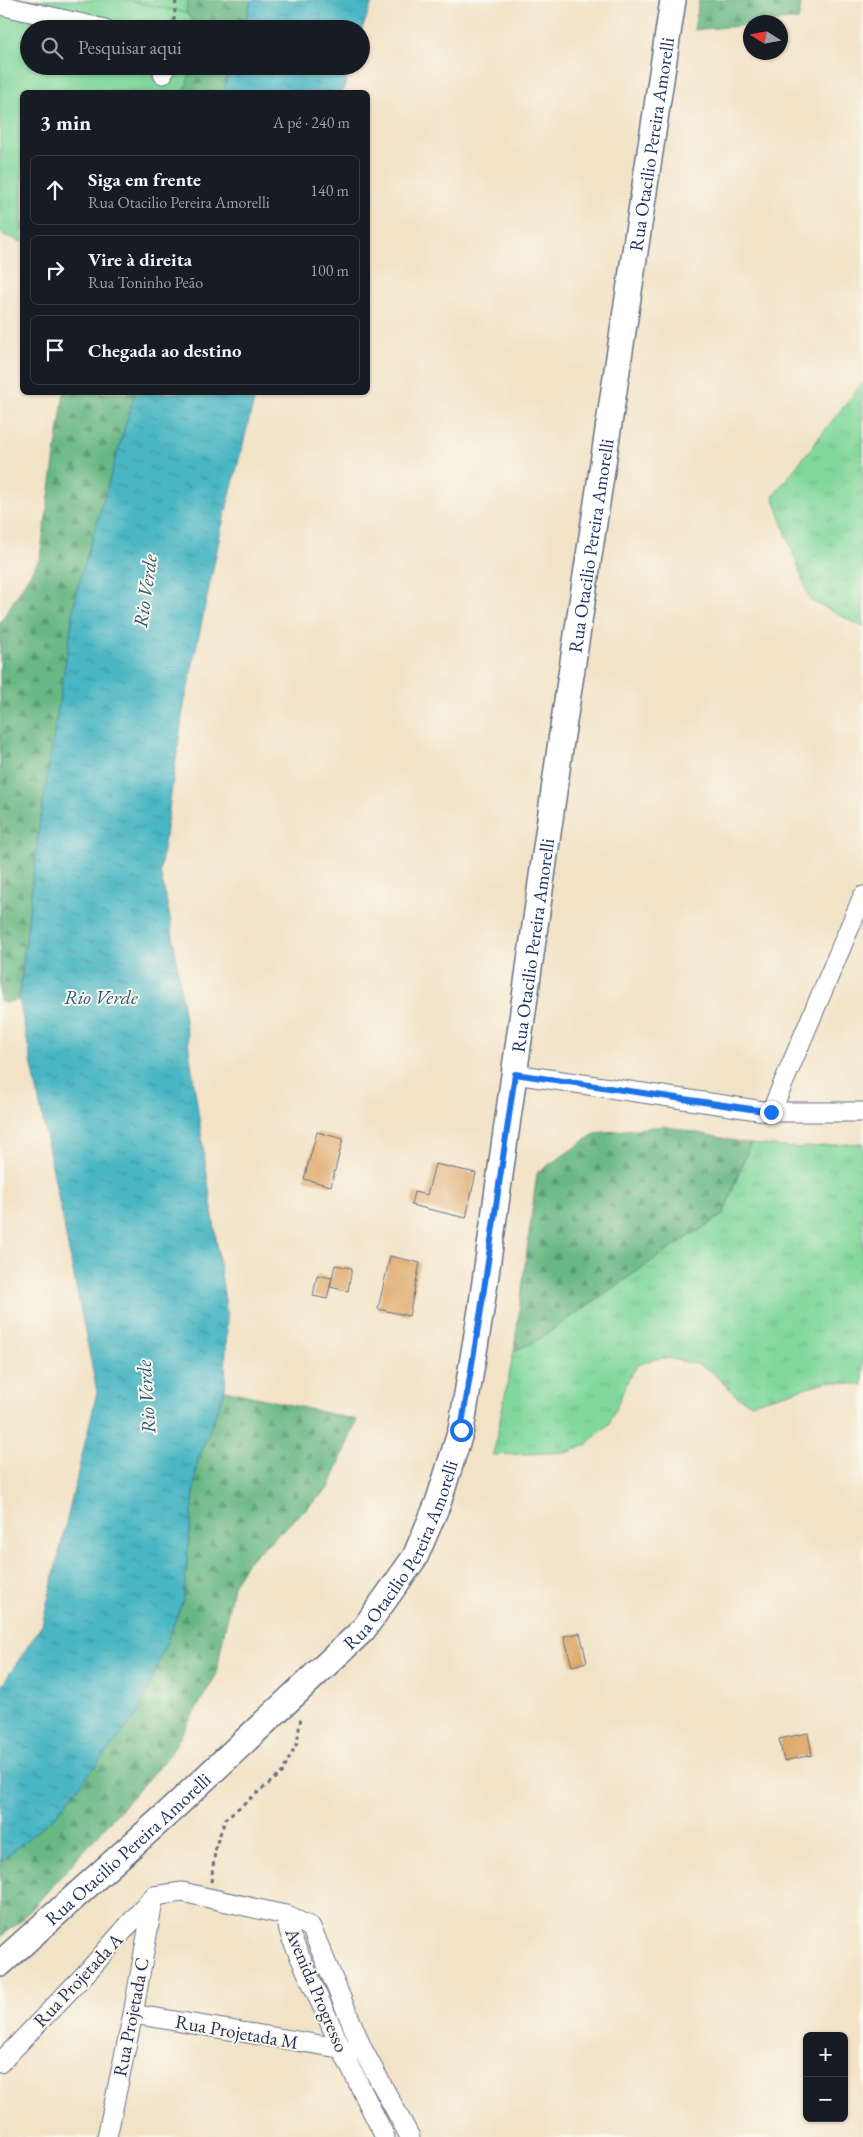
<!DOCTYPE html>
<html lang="pt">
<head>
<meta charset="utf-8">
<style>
	body { margin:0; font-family:"EB Garamond",serif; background:#242831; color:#f1f3f6 }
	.controls { position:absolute; right:15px; bottom:15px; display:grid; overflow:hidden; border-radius:8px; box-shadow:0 1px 4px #0004 }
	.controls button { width:45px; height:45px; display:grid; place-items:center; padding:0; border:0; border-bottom:1px solid #363941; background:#171b24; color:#f1f3f6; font:25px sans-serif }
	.compass { position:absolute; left:743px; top:15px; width:45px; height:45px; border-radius:50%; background:#171b24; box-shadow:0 1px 4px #0004; rotate:281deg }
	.stop { position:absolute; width:15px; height:15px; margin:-11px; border:4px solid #1a73e8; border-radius:50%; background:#fff }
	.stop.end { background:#1a73e8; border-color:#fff; box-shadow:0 1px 5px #0008 }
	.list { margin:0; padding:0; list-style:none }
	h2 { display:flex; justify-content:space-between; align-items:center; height:65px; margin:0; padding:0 20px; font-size:21px }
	h2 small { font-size:16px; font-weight:400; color:#9ea1a6 }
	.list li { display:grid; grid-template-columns:32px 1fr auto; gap:15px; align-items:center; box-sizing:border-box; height:70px; margin:0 10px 10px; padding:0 10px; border:1px solid #363941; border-radius:8px }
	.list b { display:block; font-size:19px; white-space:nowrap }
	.list p { margin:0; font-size:16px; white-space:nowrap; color:#9ea1a6 }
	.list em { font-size:16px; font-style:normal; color:#9ea1a6 }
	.icon { flex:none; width:28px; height:28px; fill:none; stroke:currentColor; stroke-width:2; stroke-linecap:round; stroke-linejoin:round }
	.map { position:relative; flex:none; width:863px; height:2137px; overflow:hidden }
	.search { position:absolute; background:#171b24; box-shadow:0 1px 4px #0004; left:20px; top:20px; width:350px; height:55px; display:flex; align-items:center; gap:12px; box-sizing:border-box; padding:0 18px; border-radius:28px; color:#9ea1a6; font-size:19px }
	.panel { position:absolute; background:#171b24; box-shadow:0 1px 4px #0004; left:20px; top:90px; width:350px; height:305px; border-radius:8px }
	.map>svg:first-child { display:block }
</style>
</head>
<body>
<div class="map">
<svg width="863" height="2137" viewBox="0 0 863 2137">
	<defs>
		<pattern id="grass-tufts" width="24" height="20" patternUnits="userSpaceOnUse" patternTransform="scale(1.25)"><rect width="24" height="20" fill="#82d89c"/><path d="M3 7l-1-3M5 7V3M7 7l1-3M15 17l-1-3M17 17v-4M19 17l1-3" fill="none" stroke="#70ba89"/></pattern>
		<pattern id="forest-firs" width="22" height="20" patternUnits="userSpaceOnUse" patternTransform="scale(1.25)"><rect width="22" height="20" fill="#69b884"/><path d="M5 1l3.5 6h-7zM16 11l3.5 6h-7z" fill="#56966f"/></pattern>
		<pattern id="water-ripples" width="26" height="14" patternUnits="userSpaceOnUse" patternTransform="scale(1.25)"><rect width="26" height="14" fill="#48b6c3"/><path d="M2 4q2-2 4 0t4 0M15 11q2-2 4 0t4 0" fill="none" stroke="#3b94a2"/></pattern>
	</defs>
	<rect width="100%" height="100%" fill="#fbf7ec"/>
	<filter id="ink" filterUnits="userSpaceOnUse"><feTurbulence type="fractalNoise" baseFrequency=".02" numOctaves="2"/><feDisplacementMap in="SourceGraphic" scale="10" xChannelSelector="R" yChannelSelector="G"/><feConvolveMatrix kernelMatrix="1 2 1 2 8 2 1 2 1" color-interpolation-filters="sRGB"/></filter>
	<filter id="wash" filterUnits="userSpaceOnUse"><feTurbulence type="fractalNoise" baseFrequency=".0096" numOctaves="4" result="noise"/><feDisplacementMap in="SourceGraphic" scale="20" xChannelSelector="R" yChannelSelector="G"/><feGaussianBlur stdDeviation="1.12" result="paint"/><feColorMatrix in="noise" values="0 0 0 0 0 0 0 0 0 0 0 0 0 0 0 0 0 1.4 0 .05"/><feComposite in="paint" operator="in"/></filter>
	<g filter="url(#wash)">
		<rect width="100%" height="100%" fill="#f2e3c7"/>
		<g fill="url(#grass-tufts)" stroke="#4e847d">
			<path d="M127,0H188L186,13Z"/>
			<path d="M863,382V627L810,600L773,496Z"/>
			<path d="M863,1143V1385L829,1381L751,1403L737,1397L711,1371L697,1364L667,1358L653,1359L638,1365L629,1378L609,1424L585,1446L569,1452L493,1455L514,1351L539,1339L662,1254L723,1215L750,1144L796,1148Z"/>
		</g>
		<g fill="url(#forest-firs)" stroke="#427471">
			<path d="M188,0H251L243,29H199L186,13Z"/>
			<path d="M699,0H802L798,20L750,22V25L694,30Z"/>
			<path d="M192,66H231L223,92H184Z"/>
			<path d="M64,393H135L77,590L38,834L19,1000L4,1003L0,1001V623L40,558Z"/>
			<path d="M664,1126L750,1144L723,1215L662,1254L539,1339L514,1351L537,1173L596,1133Z"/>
			<path d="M225,1390L357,1420L329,1488L246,1563L233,1586L216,1675L170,1754L20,1922L0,1937V1862L55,1816L139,1712L183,1600L197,1462Z"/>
		</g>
		<path fill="#82d89c" stroke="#4e847d" d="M0,0H127L186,13L199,29H29V66H192L184,92H22V242L0,233Z"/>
		<g fill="url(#water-ripples)" stroke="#327290">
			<path d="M251,0H373L361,32V29H243Z"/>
			<path d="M231,66H350L343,92H223Z"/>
			<path d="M135,393H256L222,526L183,711L160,871L171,922L227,1315L225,1390L197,1462L183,1600L139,1712L55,1816L0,1862V1688L42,1625L97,1392L19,1000L38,834L77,590Z"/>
		</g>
		<g id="blocks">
			<g fill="#dda463">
				<path d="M317,1132L343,1139L331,1186L304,1179Z"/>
				<path d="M435,1164L476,1173L466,1218L411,1205L414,1192L427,1195Z"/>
				<path d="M390,1256L420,1263L409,1316L378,1309Z"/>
				<path d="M335,1265L352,1268L348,1291L330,1287Z"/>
				<path d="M317,1275L332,1278L327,1299L313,1296Z"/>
				<path d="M580,1633L587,1662L572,1666L564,1636Z"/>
				<path d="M808,1733L812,1755L784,1761L779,1739Z"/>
			</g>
		</g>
	</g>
	<g filter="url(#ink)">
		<use href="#blocks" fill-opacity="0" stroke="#666e83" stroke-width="1"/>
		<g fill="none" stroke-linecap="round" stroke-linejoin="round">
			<g stroke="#666e83" stroke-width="21">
				<g id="minor">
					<path d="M0,5L105,29"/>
					<path d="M163,74L165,66"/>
					<path d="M515,1074L771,1112H863"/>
					<path d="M771,1112L863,896"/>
					<path d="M154,1896L182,1892L285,1915L311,1927L363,2050L410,2137"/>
					<path d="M285,1915L291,1937L342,2050L385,2137"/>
					<path d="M133,2014L351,2050"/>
					<path d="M0,2063L89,1970L153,1897"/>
					<path d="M107,2137L133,2014L154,1896"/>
				</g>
			</g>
			<g stroke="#666e83" stroke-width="28">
				<g id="major">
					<path id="s1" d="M0,1964L167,1814L363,1630L415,1557L438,1503L461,1430L481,1310L561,741L673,0"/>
				</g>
			</g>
			<g stroke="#666e83" stroke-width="3" stroke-dasharray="4 4" stroke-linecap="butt">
				<path d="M173,29L176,0"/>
				<path d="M211,1882L216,1845L226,1818L282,1773L297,1743L301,1716"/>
			</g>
			<use href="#minor" stroke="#fff" stroke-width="19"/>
			<use href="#major" stroke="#fff" stroke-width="25"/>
		</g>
	</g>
	<g fill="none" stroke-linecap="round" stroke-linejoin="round" filter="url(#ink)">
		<path stroke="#1a73e8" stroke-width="6" d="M461,1430L481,1310L515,1074L771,1112"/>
	</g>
	<g text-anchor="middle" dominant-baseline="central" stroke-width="4" stroke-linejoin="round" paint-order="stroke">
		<g font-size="19" fill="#1b2f5e" stroke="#fbf7ec">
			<text stroke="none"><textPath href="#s1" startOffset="2018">Rua Otacilio Pereira Amorelli</textPath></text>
			<text stroke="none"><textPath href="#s1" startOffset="1612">Rua Otacilio Pereira Amorelli</textPath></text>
			<text stroke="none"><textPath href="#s1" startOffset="1208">Rua Otacilio Pereira Amorelli</textPath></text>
			<text stroke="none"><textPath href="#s1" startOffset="578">Rua Otacilio Pereira Amorelli</textPath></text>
			<text stroke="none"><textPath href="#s1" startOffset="172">Rua Otacilio Pereira Amorelli</textPath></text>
			<text transform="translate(78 1980) rotate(-47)">Rua Projetada A</text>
			<text transform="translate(317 1990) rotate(67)">Avenida Progresso</text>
			<text transform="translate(131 2017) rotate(-79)">Rua Projetada C</text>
			<text transform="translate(237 2032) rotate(10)">Rua Projetada M</text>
		</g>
		<g font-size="20" font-style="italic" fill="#28587c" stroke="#fbf7ec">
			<text transform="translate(145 591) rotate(-82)">Rio Verde</text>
			<text x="101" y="997">Rio Verde</text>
			<text transform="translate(146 1397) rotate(-94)">Rio Verde</text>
		</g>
	</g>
</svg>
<div class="controls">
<button>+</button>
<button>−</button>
</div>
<svg class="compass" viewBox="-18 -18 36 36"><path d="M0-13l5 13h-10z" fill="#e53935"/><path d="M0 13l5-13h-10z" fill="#9ea1a6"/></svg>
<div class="stop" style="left:461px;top:1430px"></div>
<div class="stop end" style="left:771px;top:1112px"></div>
<div class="search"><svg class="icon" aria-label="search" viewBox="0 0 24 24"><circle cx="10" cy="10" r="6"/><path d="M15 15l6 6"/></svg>Pesquisar aqui</div>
<section class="panel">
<h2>3 min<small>A pé · 240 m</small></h2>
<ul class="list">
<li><svg class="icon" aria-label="ahead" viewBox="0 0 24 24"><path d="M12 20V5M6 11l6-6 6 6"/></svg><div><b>Siga em frente</b><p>Rua Otacilio Pereira Amorelli</p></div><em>140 m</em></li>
<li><svg class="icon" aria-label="right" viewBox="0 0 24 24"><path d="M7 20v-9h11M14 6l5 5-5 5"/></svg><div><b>Vire à direita</b><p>Rua Toninho Peão</p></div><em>100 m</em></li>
<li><svg class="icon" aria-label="arrive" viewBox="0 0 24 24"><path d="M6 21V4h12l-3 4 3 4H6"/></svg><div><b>Chegada ao destino</b></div></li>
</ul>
</section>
</div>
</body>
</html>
